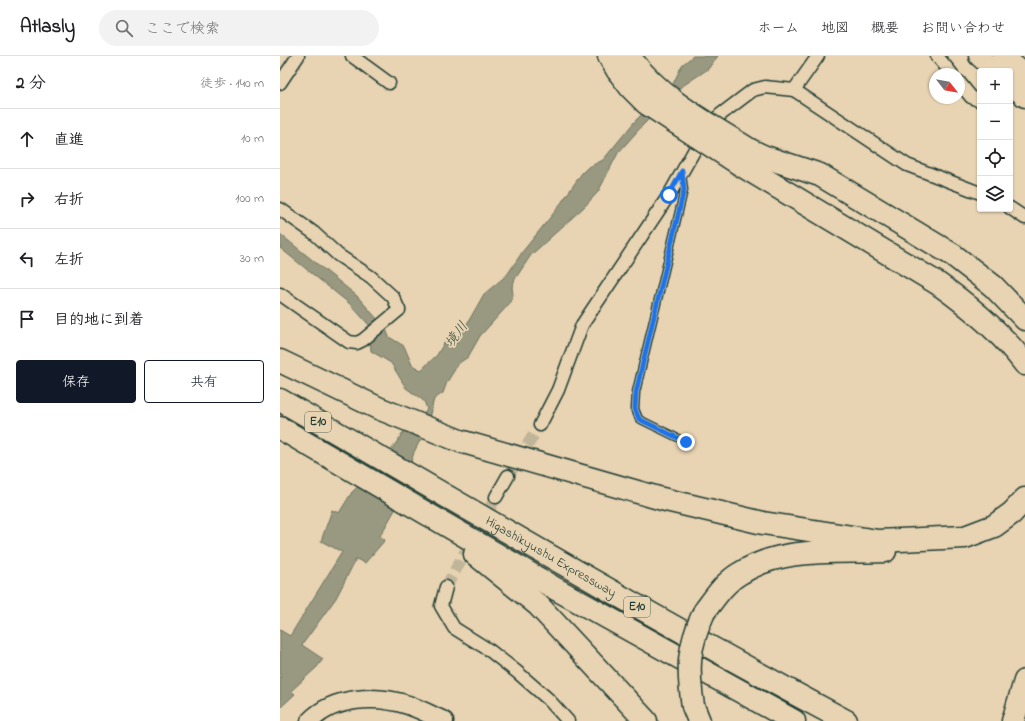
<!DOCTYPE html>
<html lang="ja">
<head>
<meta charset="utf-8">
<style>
	body { margin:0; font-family:"Indie Flower","Klee One",sans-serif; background:#f2f2f2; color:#202124 }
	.controls { position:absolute; right:12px; top:12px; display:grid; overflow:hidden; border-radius:4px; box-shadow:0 1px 3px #0004 }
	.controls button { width:36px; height:36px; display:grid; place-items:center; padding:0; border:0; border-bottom:1px solid #e0e0e0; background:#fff; color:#202124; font:20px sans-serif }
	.compass { position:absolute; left:649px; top:12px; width:36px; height:36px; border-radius:50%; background:#fff; box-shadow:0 1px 3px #0004; rotate:121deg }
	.stop { position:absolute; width:12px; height:12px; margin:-9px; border:3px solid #1a73e8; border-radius:50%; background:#fff }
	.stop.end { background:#1a73e8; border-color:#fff; box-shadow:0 1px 4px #0008 }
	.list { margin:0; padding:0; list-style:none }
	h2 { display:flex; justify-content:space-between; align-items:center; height:52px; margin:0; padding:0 16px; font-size:17px }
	h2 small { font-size:13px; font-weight:400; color:#757577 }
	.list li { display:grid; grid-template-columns:26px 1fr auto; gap:12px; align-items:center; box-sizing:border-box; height:60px; padding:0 16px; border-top:1px solid #e0e0e0 }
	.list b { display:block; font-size:15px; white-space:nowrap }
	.list em { font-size:13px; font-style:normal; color:#757577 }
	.actions { display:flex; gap:8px; padding:12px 16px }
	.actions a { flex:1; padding:9px 0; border:1px solid #111827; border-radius:4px; text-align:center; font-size:14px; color:#111827 }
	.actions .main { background:#111827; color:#fff }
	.icon { flex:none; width:22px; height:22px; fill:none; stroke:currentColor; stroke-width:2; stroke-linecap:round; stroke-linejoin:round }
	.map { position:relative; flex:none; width:745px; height:665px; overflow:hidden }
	header { display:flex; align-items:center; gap:24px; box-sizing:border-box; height:56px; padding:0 20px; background:#fff; border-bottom:1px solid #e0e0e0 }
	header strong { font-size:19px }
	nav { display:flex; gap:22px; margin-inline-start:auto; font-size:14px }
	.search { width:280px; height:36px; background:#f2f2f2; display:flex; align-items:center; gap:10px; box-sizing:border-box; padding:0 14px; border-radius:22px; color:#757577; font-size:15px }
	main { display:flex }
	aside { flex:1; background:#fff }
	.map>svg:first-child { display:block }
</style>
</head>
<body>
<header>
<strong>Atlasly</strong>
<div class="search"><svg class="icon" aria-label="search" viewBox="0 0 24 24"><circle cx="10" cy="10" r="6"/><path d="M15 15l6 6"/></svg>ここで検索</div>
<nav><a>ホーム</a><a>地図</a><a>概要</a><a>お問い合わせ</a></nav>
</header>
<main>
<aside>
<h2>2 分<small>徒歩 · 140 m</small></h2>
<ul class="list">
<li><svg class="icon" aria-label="ahead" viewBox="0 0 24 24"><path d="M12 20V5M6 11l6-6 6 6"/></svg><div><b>直進</b></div><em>10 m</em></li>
<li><svg class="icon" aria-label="right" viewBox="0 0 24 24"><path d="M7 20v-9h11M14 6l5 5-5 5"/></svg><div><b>右折</b></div><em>100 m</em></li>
<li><svg class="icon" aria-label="left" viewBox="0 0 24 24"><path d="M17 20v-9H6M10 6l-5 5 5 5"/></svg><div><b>左折</b></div><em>30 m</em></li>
<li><svg class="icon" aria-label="arrive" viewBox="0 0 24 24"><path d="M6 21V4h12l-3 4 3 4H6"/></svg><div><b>目的地に到着</b></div></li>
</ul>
<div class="actions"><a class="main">保存</a><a>共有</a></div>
</aside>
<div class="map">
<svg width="745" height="665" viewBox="0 0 745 665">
	<rect width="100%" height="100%" fill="#e8d3b2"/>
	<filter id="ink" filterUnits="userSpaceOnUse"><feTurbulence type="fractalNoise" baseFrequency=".025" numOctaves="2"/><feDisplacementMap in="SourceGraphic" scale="8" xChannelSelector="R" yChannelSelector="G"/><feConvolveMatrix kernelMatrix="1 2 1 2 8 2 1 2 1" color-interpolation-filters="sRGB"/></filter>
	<g filter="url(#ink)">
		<path fill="#999880" stroke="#687462" d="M413,0H438L428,13L398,33L362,70L338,97L318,136L304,151L251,199L235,223L232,231L233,239L229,248L200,280L188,301L179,307L167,326L163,337L154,343L146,373L134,396L120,445L100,480L105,484L85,507L76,503L56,542L22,589L43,603L37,611L11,635L15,638L0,652V574L10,580L62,496L41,485L52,454L59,457L72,436L99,412L127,371L142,362L147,353L144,345L126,332L111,307L91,295L89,269L70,248L0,192V178L77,240L106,273L109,281L124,290L132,309L141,314L157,299L164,287L172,291L175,289L204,238L227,219L243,195L277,153L302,117L307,112L323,104L355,65L393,28L402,9Z"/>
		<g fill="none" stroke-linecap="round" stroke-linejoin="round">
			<g stroke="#c0b599" stroke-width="12" stroke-dasharray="12 6" stroke-linecap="butt">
				<path d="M228,420L260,369"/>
				<path d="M166,531L216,441"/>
			</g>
			<g stroke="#1f3d34" stroke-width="9">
				<path id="lane" d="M402,118L404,134L356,336L355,353L359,363L406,386"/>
			</g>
			<g stroke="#1f3d34" stroke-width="15">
				<g id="street">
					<path d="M72,0L109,27"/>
					<path d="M657,0L672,18"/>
					<path d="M679,26L691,41L700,45"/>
					<path d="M0,27L18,0"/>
					<path d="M514,34L627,109L700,137"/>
					<path d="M730,152L745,162"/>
					<path d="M0,153L34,177L58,199L91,221L113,241L119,254L83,284L77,287L69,286L0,238"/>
					<path d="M260,369L278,334L302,269L389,139L427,72L440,59L473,34L485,31L514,34L538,0"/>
					<path d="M216,441L228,420"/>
					<path d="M166,531L161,550L174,572L209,594L237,616L268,643L288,665"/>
				</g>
			</g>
			<g stroke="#1f3d34" stroke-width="21">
				<path id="secondary" d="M30,665C54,640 97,639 128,649C140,653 153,660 164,665"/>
			</g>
			<g stroke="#1f3d34" stroke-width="23">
				<g id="primary">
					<path d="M699,0L716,15"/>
					<path d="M724,0L745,19"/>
					<path d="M730,28L745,41"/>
				</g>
			</g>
			<g stroke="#1f3d34" stroke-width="25">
				<g id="highway">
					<path d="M329,0L338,15"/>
					<path d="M470,94L485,101L540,119L673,199L713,230L745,263"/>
					<path d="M461,109L657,227C690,250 720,275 745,308"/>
					<path d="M0,305L98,352L180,385L382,443L483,467L598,485L685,481L714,470L732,457L745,443"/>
					<path id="s1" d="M0,344C188,452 374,563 566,665"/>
					<path d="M0,372L276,533L514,665"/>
					<path d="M195,498L258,549L366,665"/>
					<path d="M424,556C434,543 444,527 459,518C502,490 556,497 605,495"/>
					<path d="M413,650L419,665"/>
					<path d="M733,665L745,625"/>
				</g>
			</g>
			<use href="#lane" stroke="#e8d3b2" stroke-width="6"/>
			<use href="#street" stroke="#e8d3b2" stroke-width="12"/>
			<use href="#secondary" stroke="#e8d3b2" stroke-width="18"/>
			<use href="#primary" stroke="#e8d3b2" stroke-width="20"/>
			<use href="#highway" stroke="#e8d3b2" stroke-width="22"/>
			<g stroke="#1f3d34" stroke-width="25" stroke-linecap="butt">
				<g id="highway-bridge">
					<path d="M351,3C382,44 427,67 470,94"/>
					<path d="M338,15L351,32L366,47L461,109"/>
					<path d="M413,650C407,611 408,592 424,556"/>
				</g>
			</g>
			<use href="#highway-bridge" stroke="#e8d3b2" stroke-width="22"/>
		</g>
	</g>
	<g fill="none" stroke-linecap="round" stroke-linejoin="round" filter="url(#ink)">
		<path stroke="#1a73e8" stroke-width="5" d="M389,139L402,115L404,134L356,336L355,353L359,363L406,386"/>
	</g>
	<g text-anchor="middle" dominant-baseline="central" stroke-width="3.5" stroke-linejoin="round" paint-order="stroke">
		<g fill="#e8d3b2" stroke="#5b6a5a" stroke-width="1">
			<rect x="25" y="356" width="26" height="20" rx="3"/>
			<rect x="344" y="541" width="26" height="20" rx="3"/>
		</g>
		<g font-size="12" font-weight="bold" fill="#1f3d34">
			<text x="38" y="366">E10</text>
			<text x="357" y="551">E10</text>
		</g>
		<g font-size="13" fill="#1f3d34" stroke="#e8d3b2">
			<text stroke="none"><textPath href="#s1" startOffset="313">Higashikyushu Expressway</textPath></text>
		</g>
		<g font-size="14" font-style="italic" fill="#314b3f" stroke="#e8d3b2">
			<text transform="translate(177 279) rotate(-53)">境川</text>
		</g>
	</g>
</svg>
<div class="controls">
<button>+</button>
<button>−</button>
<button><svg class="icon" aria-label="locate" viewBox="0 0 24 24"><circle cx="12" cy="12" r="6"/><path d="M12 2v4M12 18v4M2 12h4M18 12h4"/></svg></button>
<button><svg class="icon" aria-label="layers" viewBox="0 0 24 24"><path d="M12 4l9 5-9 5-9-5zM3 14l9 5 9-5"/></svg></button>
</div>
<svg class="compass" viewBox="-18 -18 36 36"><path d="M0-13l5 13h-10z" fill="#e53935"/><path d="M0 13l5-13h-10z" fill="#757577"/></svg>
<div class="stop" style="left:389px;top:139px"></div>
<div class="stop end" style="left:406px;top:386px"></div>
</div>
</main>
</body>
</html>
